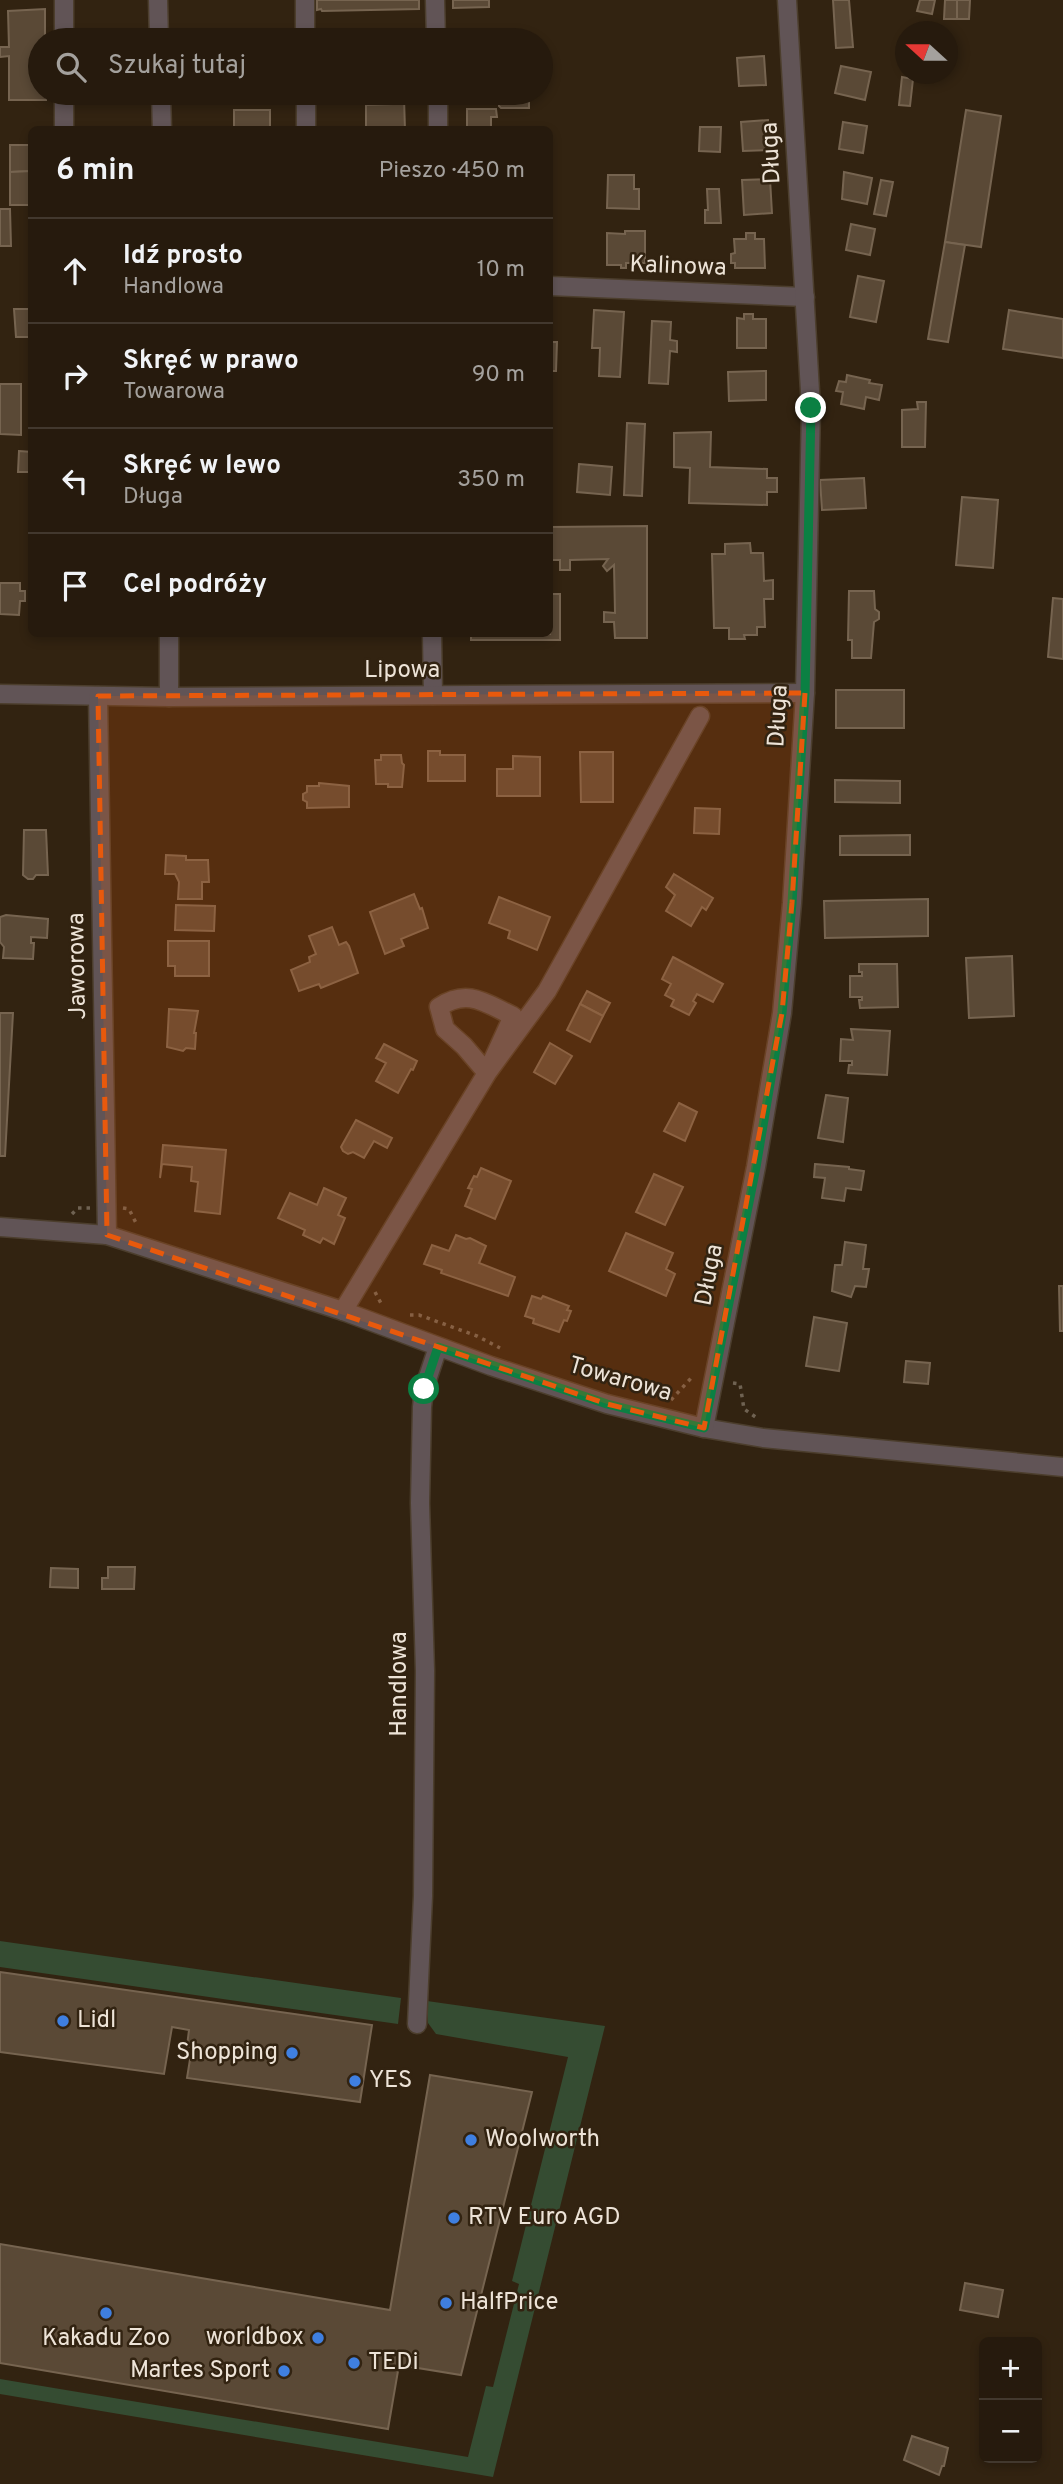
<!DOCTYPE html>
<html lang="pl">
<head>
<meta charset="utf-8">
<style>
	body { margin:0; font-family:Overpass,sans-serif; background:#32271b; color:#f1f3f6 }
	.controls { position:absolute; right:21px; bottom:21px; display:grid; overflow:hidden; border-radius:10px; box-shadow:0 4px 10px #0003 }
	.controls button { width:63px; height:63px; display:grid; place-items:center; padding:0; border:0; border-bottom:2px solid #42382e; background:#261a0d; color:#f1f3f6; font:35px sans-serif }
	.compass { position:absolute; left:895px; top:21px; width:63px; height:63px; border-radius:50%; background:#261a0d; box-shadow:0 4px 10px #0003; rotate:291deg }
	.stop { position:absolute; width:21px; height:21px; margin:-16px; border:5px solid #0b8043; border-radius:50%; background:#fff }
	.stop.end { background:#0b8043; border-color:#fff; box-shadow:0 2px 7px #0008 }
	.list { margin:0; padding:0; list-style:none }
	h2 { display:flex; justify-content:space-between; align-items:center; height:91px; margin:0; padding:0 28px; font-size:30px }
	h2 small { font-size:23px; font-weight:400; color:#a4a19d }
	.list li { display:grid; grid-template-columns:46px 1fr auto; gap:21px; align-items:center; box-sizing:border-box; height:105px; padding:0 28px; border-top:2px solid #42382e }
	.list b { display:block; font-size:26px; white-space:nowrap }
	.list p { margin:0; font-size:23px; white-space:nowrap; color:#a4a19d }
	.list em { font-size:23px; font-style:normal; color:#a4a19d }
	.icon { flex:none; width:38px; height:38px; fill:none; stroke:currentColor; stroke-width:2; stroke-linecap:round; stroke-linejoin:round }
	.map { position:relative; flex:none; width:1063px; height:2484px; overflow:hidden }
	.search { position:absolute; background:#261a0d; box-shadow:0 4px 10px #0003; left:28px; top:28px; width:525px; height:77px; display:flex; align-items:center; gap:18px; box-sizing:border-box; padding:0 24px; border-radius:38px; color:#a4a19d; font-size:26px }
	.panel { position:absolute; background:#261a0d; box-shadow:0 4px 10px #0003; left:28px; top:126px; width:525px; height:511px; border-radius:10px }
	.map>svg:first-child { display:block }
</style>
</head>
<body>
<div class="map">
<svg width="1063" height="2484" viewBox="0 0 1063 2484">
	<rect width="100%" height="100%" fill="#322311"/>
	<g fill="#354c32">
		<path d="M0,1941L401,1998L398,2024L0,1967Z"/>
		<path d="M427,2001L605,2026L493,2477L0,2394V2379L468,2457L486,2386L493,2387L519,2284L512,2281L568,2057L436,2034L428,2023Z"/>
	</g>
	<g fill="#5a4936" stroke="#766450" stroke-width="2">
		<path d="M317,0H419V9L322,11L321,9L317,10Z"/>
		<path d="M453,0H489V7L453,8Z"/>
		<path d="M833,0H849L853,47L836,48Z"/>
		<path d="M920,0H935L932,14L917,11Z"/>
		<path d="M945,0H957V19H944Z"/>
		<path d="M957,0H970L969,19H957Z"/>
		<path d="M45,9V40H40V93H46V100H9V56L0,57V47H9L8,11Z"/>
		<path d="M405,29V40H358L366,38V30Z"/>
		<rect x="467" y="37" width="36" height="3"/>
		<path d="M764,56L766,85L739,86L737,58Z"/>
		<path d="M841,66L871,72L865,100L835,93Z"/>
		<path d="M902,77L913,79L910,106L899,105Z"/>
		<path d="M519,93H529V108H501L499,106V95H519Z"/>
		<path d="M404,98L405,130H366V105L392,104L391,99Z"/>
		<path d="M467,109H496L497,117H491V130H467Z"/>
		<path d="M234,110H270V128L234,129Z"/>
		<path d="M966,110L1001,116L981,247L945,242Z"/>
		<path d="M768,120L769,150L743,151L741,122Z"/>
		<path d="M843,122L867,126L863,153L839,149Z"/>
		<path d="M700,127H721L720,152L699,151Z"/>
		<path d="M10,145H32V171L10,172Z"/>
		<path d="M32,171V205H10V172Z"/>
		<path d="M844,172L872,178L867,204L842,199Z"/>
		<path d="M608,175H634V189H639V209L607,208Z"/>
		<path d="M770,179L772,213L744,215L742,180Z"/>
		<path d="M881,180L893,182L886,216L874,214Z"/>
		<path d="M707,189H719L721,223H705V210H708Z"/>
		<path d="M0,209H10L11,246H0Z"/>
		<path d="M851,224L875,229L870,255L846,250Z"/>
		<path d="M625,231H645V263H626V268H621V265H607V233L625,234Z"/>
		<path d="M746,233H755V239H764L765,268H735V263H731V254L735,253L734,239H746Z"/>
		<path d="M945,242L965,245L948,342L928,339Z"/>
		<path d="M858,276L884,281L876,322L850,317Z"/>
		<path d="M14,309H32V337H16Z"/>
		<path d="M594,310L624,312L620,377L599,376L600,348H592Z"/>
		<path d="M1009,310L1063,319V358L1003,349Z"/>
		<path d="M744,314H753V319H766V348H737V318L744,319Z"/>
		<path d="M652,321L671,322L670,340L677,341V352L670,351L668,384L649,383Z"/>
		<path d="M550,342H557L556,371H550Z"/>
		<path d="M766,371V400L729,401L728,372Z"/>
		<path d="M847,375L870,380L869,383L882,385L879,400L866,397L864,409L841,404L843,392L836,391L839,381L846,382Z"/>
		<path d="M0,384H21V435L0,434Z"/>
		<path d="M917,402H926L925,447H902V410L918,409Z"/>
		<path d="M627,423L645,424L642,496L624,495Z"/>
		<path d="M711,432L710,467L767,469V478H777V492H767V505L689,503L690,468L674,467V433Z"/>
		<path d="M19,451L32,452V472H18Z"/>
		<path d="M579,464L612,467L610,495L577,492Z"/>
		<path d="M864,478L866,508L822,510L820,480Z"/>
		<path d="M962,497L998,500L993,568L956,565Z"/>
		<path d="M647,526V638H615L614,622H604V612L615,613L614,565L607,571L603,566L608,559L570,560V570H560V560H550V527Z"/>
		<path d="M750,543L751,553H763L764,581L773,580V599H764L765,627H757V635H744L745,639H729V628H714L712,554H725V544Z"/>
		<path d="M0,583H20V591H25V601H20L19,615L0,614Z"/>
		<path d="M849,591H874L875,609L879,612V619L874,622L871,658H852V640H848Z"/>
		<path d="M550,594H560V640H471V634H550Z"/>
		<path d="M1053,598L1063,599V659L1048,657Z"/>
		<rect x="836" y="690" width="68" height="38"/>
		<path d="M428,751H440V755H465V781H428Z"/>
		<path d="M580,752H613V802H581Z"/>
		<path d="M381,755H401L402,763L404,765L402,787H388V784H376L375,760H381Z"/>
		<path d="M513,756L540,757V796H497V769H513Z"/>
		<path d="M835,780L900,781V803L835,802Z"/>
		<path d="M319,783L349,786V807L307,808V802L303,800V794L307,792V786H319Z"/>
		<path d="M695,808L720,809L719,834L694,833Z"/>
		<path d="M24,830H46L48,875H36L33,879H28L23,875Z"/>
		<path d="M910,835V855H840V836Z"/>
		<path d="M166,855L186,856V860H208L209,882H202V899H178L179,882L175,874H165Z"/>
		<path d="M674,874L713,898L706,910L702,907L691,926L666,911L675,895L666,887Z"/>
		<path d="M414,894L420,909L422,908L428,928L401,939L404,946L385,954L370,912Z"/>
		<path d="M499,897L550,917L537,950L508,938L510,931L489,923Z"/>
		<path d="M928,899V936L825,938L824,901Z"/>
		<path d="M176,905L215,906L214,931L175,930Z"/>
		<path d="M6,915L48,919L47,938L31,937V943H34L33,959L3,958L4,947L0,942V917Z"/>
		<path d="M332,927L339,945L346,942L349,946L358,973L321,988L319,984L299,991L291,970L310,962L309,957L316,954L309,936Z"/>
		<path d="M168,941H209V976H175V966H168Z"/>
		<path d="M1012,956L1014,1016L969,1018L966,958Z"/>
		<path d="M673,957L723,984L713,1002L697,994L693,1001L696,1003L689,1015L671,1006L674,1000L665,995L671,984L662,979Z"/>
		<path d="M859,964H897L898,1007L860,1008L859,1000H862V997H850V976H862V972H859Z"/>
		<path d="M587,991L610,1003L603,1016L580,1004Z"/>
		<path d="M580,1004L603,1016L590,1042L567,1030Z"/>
		<path d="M169,1009L198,1011L194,1033H196L195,1049L186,1048L183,1051L167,1047Z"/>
		<path d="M0,1013H13L5,1156H0Z"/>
		<path d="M851,1029L890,1031L887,1075L848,1073L849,1065H852V1061H840L841,1039L853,1040Z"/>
		<path d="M550,1043L572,1056L555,1084L534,1072Z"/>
		<path d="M384,1044L417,1061L413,1070L411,1069L398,1093L376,1081L386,1063L376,1058Z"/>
		<path d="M826,1095L848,1098L843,1142L818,1138Z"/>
		<path d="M679,1103L697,1112L685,1141L664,1131Z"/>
		<path d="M356,1120L392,1138L387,1148L374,1141L364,1158L353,1152L348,1154L343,1151L341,1147Z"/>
		<path d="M163,1145L226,1150L220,1214L195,1211L198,1182L191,1181L192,1167L162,1164L160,1178Z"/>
		<path d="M815,1164L849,1167V1169L864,1171L861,1190L846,1188L844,1201L822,1198L825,1178L814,1177Z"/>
		<path d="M481,1168L511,1181L495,1219L465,1206L472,1189L468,1188L474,1176L477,1177Z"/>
		<path d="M654,1174L683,1187L665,1225L636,1212Z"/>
		<path d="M324,1188L346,1198L338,1215L345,1218L334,1244L323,1238L320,1243L303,1235L305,1230L278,1218L290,1193L317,1205Z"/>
		<path d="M626,1233L673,1253L666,1269L675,1274L666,1296L609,1271Z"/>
		<path d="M456,1235L466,1239L470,1238L486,1246L479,1263L515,1277L508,1296L441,1273L442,1270L424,1264L432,1245L449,1251Z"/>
		<path d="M845,1242L866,1245L863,1269H869L866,1287L855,1286L851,1297L832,1291L835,1265H842Z"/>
		<path d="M1059,1286H1063V1331H1060Z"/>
		<path d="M532,1296L541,1299L543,1296L569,1306L567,1310L571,1311L567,1321L564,1320L559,1332L533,1323L534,1319L525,1316Z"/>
		<path d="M814,1317L847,1323L839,1371L806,1366Z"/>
		<path d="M906,1361L930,1363L928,1384L904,1382Z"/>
		<path d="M108,1567H135L134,1589H102V1578H108Z"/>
		<path d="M51,1568L78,1569V1588L50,1587Z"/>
		<path d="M0,1972L372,2025L360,2102L187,2078L192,2047L187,2046L189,2030L172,2027L164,2074L0,2052Z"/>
		<path d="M430,2075L532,2092L461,2375L399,2365L388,2429L0,2363V2244L390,2310Z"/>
		<path d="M965,2283L1003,2290L998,2317L960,2310Z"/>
		<path d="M912,2436L948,2448L944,2466H942L939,2475L904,2460Z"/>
	</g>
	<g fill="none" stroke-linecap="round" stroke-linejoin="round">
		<g stroke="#4c3e2d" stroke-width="21">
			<g id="street">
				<path d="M64,0V40"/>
				<path d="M158,0L159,40"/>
				<path d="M305,0V40"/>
				<path d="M435,0L436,40"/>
				<path d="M64,93V130"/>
				<path d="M161,93L162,130"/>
				<path d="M306,93V130"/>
				<path d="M438,93V130"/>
				<path d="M550,286L805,297"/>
				<path d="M432,634L433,695"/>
				<path d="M0,694L169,697L805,693"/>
				<path d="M98,696L107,1235"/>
				<path d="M169,697V634"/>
				<path d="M0,1227L107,1235L343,1311L491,1366L607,1404L704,1428L763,1438L1063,1467"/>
				<path d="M343,1311L487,1073L513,1016C485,1003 468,988 439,1007L445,1029L464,1046L487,1073L547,991L700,716"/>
				<path d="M704,1428L756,1167L782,1013L792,903L805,693L811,408L787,0"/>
				<path d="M417,2024L423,1896L425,1671L420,1503L422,1407L424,1389L438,1347"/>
			</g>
		</g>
		<g stroke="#6f6252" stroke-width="3.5" stroke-dasharray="3.5 5" stroke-linecap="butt">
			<path d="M123,1208L129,1209L137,1225"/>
			<path d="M72,1214L78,1208H90"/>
			<path d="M375,1292L383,1307"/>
			<path d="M410,1315H419L477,1336L500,1348"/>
			<path d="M733,1383L740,1384L744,1409L757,1418"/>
			<path d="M671,1400L694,1375"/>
		</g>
		<use href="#street" stroke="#615456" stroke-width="18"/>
	</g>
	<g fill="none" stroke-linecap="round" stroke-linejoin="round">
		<path stroke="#0b8043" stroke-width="9" d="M424,1389L438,1347L607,1404L704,1428L756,1167L782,1013L792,903L805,693L811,408"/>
	</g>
	<path fill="#e8590c" fill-opacity="0.2" stroke="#e8590c" stroke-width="5" stroke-dasharray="14 9" stroke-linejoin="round" d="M805,693L792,903L782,1013L704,1428L607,1404L107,1235L98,696Z"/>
	<g fill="#3f7fe0" stroke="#322311" stroke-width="2.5">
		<circle cx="63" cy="2021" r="7"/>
		<circle cx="292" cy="2053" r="7"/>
		<circle cx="355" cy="2081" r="7"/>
		<circle cx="471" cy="2140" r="7"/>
		<circle cx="454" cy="2218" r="7"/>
		<circle cx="446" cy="2303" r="7"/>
		<circle cx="106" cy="2313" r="7"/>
		<circle cx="318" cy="2338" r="7"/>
		<circle cx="354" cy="2363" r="7"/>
		<circle cx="284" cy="2371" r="7"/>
	</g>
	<g text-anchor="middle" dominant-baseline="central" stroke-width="5" stroke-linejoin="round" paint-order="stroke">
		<g font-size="24" fill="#ede3d7" stroke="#322311">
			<text transform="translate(772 153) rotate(-93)">Długa</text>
			<text transform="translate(678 267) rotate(2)">Kalinowa</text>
			<text x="402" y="671">Lipowa</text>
			<text transform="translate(779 716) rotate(-87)">Długa</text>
			<text transform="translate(78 966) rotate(-91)">Jaworowa</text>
			<text transform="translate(710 1275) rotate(-79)">Długa</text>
			<text transform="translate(620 1380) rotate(16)">Towarowa</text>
			<text transform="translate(400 1684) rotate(-90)">Handlowa</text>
		</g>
		<g font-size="24" fill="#ede3d7" stroke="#322311" text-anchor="start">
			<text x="77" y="2021">Lidl</text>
			<text x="278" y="2053" text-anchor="end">Shopping</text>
			<text x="369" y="2081">YES</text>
			<text x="485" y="2140">Woolworth</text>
			<text x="468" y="2218">RTV Euro AGD</text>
			<text x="460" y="2303">HalfPrice</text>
			<text x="304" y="2338" text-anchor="end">worldbox</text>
			<text x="106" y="2339" text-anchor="middle">Kakadu Zoo</text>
			<text x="368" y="2363">TEDi</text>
			<text x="270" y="2371" text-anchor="end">Martes Sport</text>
		</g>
	</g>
</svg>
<div class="controls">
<button>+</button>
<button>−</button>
</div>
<svg class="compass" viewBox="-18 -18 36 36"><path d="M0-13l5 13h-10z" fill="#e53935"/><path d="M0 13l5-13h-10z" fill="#a4a19d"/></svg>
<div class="stop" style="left:424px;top:1389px"></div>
<div class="stop end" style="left:811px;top:408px"></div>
<div class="search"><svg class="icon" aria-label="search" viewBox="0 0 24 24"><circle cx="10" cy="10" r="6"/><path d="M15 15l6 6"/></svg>Szukaj tutaj</div>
<section class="panel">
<h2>6 min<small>Pieszo · 450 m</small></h2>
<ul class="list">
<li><svg class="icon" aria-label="ahead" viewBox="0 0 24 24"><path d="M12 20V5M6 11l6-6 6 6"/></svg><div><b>Idź prosto</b><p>Handlowa</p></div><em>10 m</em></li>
<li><svg class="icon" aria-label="right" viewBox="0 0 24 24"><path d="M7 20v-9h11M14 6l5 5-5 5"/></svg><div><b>Skręć w prawo</b><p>Towarowa</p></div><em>90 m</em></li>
<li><svg class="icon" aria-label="left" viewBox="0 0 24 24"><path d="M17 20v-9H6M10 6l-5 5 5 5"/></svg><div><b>Skręć w lewo</b><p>Długa</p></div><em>350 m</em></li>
<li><svg class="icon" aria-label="arrive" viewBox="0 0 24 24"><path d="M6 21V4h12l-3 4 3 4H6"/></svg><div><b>Cel podróży</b></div></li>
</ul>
</section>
</div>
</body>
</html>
